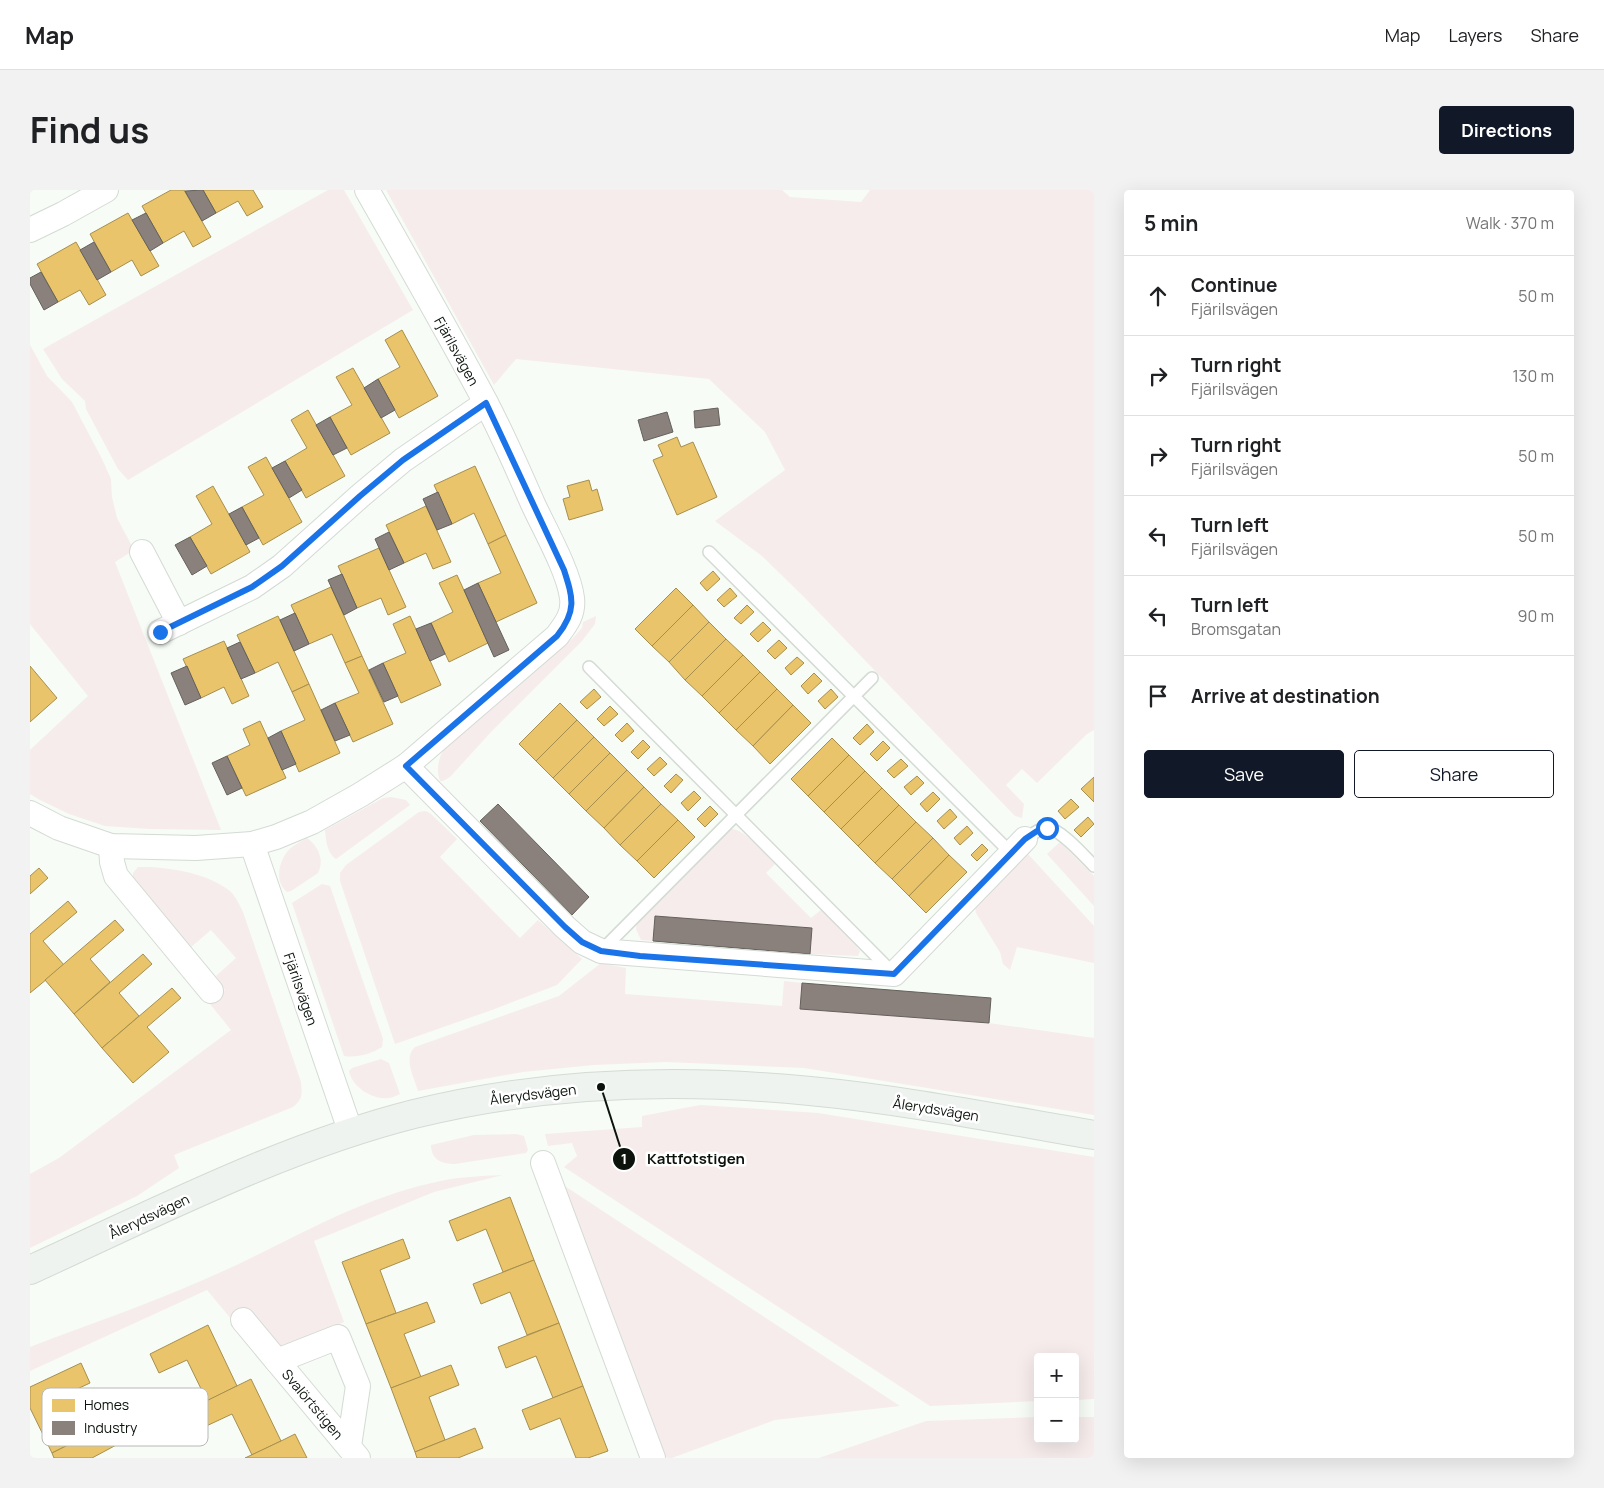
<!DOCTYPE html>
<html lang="en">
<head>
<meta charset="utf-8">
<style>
	body { margin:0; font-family:Manrope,sans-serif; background:#f2f2f2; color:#202124 }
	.controls { position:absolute; right:15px; bottom:15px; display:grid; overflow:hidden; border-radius:5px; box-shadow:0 5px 20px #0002 }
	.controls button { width:45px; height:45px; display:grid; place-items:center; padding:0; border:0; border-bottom:1px solid #e0e0e0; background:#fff; color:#202124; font:25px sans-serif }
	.stop { position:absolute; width:15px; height:15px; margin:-11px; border:4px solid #1a73e8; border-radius:50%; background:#fff }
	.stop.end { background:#1a73e8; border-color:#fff; box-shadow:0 1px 5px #0008 }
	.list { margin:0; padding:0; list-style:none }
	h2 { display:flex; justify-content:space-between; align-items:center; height:65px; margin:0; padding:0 20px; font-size:21px }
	h2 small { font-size:16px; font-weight:400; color:#757577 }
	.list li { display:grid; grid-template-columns:32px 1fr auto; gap:15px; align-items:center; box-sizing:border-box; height:80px; padding:0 20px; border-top:1px solid #e0e0e0 }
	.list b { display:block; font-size:19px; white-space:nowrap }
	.list p { margin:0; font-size:16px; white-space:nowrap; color:#757577 }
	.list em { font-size:16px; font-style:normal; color:#757577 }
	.actions { display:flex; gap:10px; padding:15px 20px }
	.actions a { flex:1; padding:11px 0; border:1px solid #111827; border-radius:5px; text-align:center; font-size:18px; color:#111827 }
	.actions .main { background:#111827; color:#fff }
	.icon { flex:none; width:28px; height:28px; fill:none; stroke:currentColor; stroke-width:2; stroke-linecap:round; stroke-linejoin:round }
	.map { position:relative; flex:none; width:1064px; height:1268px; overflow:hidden; border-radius:5px }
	header { display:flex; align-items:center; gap:30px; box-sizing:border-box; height:70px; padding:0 25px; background:#fff; border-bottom:1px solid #e0e0e0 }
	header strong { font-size:24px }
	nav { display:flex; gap:28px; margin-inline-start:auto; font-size:18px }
	.intro { display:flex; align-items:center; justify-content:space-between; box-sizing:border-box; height:120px; padding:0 30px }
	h1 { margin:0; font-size:35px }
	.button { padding:12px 22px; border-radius:5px; background:#111827; color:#fff; font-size:18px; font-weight:700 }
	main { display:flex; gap:30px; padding:0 30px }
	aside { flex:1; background:#fff; border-radius:5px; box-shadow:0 5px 20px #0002 }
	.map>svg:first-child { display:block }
</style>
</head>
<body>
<header>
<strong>Map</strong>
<nav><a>Map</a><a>Layers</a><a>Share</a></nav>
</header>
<div class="intro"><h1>Find us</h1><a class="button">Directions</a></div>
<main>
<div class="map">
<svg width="1064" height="1268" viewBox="0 0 1064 1268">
	<rect width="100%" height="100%" fill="#f7fcf7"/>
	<g fill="#f6eceb">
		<path d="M298,0H314L383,120L98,290L88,279L56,219L55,211L32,189L13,159Z"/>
		<path d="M356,0H752L760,7L831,12L840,0H1064V540L1057,544L1007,593L992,579L976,595L994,614L992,628L985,626L773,406L732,366L685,331L755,280L735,242L679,189L486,169L464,195Z"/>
		<path d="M0,155L17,186L42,212L72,269L81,289L82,307L87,328L104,360L85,372L191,640L120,639L75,636L39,624L10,610L0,604V560L58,506L0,434Z"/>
		<path d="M566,426L565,434L552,451L461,542L420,587L413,591H410C406,580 408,569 414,559L543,448L552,438L553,432Z"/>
		<path d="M361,607L376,610L380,615L306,669C297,663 296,651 295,640L353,608Z"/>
		<path d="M395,621L400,623L427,649L410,667L490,748L508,730L552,769L527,795L462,820L365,854L310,691V683L316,675L389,622Z"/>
		<path d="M702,639C716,640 734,664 745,674L736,683L781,728L791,720L826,756L830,761L828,766L780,764L782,738L625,726L623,751L611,750L606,739L607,731L697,642Z"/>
		<path d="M277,648C288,656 295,670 288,683L261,701L257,702C245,692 248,674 257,662C262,656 270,652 277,648Z"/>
		<path d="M1030,652L1064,686V716L1017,664Z"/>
		<path d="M998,664L1064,736V773L987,757L980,780L973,774L970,762L946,723L945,716L949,708Z"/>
		<path d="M108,677C135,676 180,683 201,702C206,707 210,716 213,722L271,892C272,904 273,909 263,917L144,965L149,978L107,1006L0,1058V984L29,968L201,840L180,814L195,800L186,786L206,768L181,740L160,758L103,691V683Z"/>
		<path d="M292,694L300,696L353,849L352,857C341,864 327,868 314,866L262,713Z"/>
		<path d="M571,773L596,778L595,804L752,816L754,791L772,793L771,819L959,833L1064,848V925L774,878L636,872L564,875L493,882L388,901C384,887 373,868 385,857L529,806Z"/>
		<path d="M351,869L359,873L370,904C366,906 362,908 358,908C343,910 322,897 319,881L322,878Z"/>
		<path d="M670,915L788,923L1064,967V1209L1045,1210V1167H1008V1211L900,1216L534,977L547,966L542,953L518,956L515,944L612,937V926Z"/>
		<path d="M486,944L494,946L498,960L496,963L425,974C412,974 401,970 401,955L444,945Z"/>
		<path d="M473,985L404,1002L284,1051L314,1132L244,1161L202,1130L177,1100L0,1181V1157C57,1135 116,1115 173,1090C249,1058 320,1011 402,993C425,987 449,986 473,985Z"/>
		<path d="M524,989L870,1216L745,1230L642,1268H638L633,1265Z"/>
		<path d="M1008,1227V1249H1045V1227H1064V1268H789L896,1231Z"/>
	</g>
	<g fill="#e9c46a" stroke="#a68f4e">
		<path d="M141,0H154L181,47L163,57L154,41L133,53L112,16Z"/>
		<path d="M173,0H223L233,17L217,26L208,11L186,23Z"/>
		<path d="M98,23L129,76L111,86L102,70L81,82L60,44Z"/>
		<path d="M46,52L76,105L59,115L50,100L28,112L7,74Z"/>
		<path d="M372,140L408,206L369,228L348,189L370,177L355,150Z"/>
		<path d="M323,178L360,243L321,265L300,227L322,215L306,187Z"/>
		<path d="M278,220L315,286L276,308L255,271L277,258L261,230Z"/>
		<path d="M647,247L651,257L663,252L687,307L647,325L623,270L633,266L628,255Z"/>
		<path d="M236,267L272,332L233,355L212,317L234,305L218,277Z"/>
		<path d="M445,276L476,345L458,354L444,323L422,334L404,295Z"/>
		<path d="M559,290L562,301L567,299L573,320L539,330L533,309L540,307L537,296Z"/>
		<path d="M183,296L220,362L181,384L160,347L182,334L166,306Z"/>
		<path d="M396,316L421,372L403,379L396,363L374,373L356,335Z"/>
		<path d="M476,345L507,413L466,432L448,393L471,383L458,354Z"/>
		<path d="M349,358L376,417L358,425L351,408L327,418L308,376Z"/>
		<path d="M683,381L690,389L677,401L670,393Z"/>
		<path d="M427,385L458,453L419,472L401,433L423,422L409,393Z"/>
		<path d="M301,397L332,466L315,473L302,444L279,454L261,415Z"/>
		<path d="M646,398L663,415L622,456L605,439Z"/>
		<path d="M700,398L707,406L694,417L687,410Z"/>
		<path d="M663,415L679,432L639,472L622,456Z"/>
		<path d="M717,415L724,422L711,434L704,428Z"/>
		<path d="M248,426L279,494L262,502L248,472L225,483L207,445Z"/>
		<path d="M380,426L411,495L371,513L353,473L376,463L363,434Z"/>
		<path d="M679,432L696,449L655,490L639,472Z"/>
		<path d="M733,432L741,440L728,452L720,444Z"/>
		<path d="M696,449L713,465L672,506L655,490Z"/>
		<path d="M749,450L757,458L745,469L737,461Z"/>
		<path d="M194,451L219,506L202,514L194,497L171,508L153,469Z"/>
		<path d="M713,465L730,482L689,523L672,506Z"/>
		<path d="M332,466L363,534L323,552L305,513L329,503L315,473Z"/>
		<path d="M767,467L774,473L761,485L755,478Z"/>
		<path d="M0,476L27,508L0,532Z"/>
		<path d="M730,482L747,499L706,540L689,523Z"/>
		<path d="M784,483L792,491L778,504L771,496Z"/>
		<path d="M279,494L310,563L269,582L251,541L275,530L262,502Z"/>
		<path d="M564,499L571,507L557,519L550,512Z"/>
		<path d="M747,499L763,515L723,556L706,540Z"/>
		<path d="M801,499L808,507L795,519L788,511Z"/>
		<path d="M530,513L547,530L506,571L489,554Z"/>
		<path d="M763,515L781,533L740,574L723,556Z"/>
		<path d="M580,516L588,524L574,536L567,529Z"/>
		<path d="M547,530L564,547L523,588L506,571Z"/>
		<path d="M230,531L256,588L216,606L197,566L220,555L213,539Z"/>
		<path d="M597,533L604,541L592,552L585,545Z"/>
		<path d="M837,534L844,542L830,555L823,548Z"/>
		<path d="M564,547L580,563L539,604L523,588Z"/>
		<path d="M802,548L819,565L778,606L761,589Z"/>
		<path d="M613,550L620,557L608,569L601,562Z"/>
		<path d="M853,551L860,558L847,571L840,564Z"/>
		<path d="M580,563L597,580L556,621L539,604Z"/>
		<path d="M819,565L835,581L794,622L778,606Z"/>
		<path d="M630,567L637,574L624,586L617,579Z"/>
		<path d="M871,569L878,576L864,588L857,581Z"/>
		<path d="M597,580L614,597L574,638L556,621Z"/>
		<path d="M835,581L852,598L811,639L794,622Z"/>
		<path d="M646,584L653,590L641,603L634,596Z"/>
		<path d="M887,586L894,593L881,605L874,597Z"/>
		<path d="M1064,587V612L1051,599Z"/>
		<path d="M614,597L631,614L590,655L574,638Z"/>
		<path d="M852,598L869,615L828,656L811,639Z"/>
		<path d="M664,601L671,608L658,621L651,613Z"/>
		<path d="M903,602L910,609L897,622L890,614Z"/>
		<path d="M1041,609L1049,617L1035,629L1028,621Z"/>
		<path d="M631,614L648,630L607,671L590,655Z"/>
		<path d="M869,615L886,632L845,673L828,656Z"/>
		<path d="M680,616L688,624L675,637L667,629Z"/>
		<path d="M920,619L927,627L914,639L907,631Z"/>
		<path d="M1058,627L1064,634L1051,647L1044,640Z"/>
		<path d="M648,630L665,647L624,688L607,671Z"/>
		<path d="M886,632L903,648L862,689L845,673Z"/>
		<path d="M937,636L943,643L930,655L924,648Z"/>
		<path d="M903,648L919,665L879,706L862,689Z"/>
		<path d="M952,654L958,660L947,671L941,665Z"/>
		<path d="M919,665L937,682L896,723L879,706Z"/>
		<path d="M9,678L18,688L0,704V686Z"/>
		<path d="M38,711L47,722L13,751L34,775L0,803V744Z"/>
		<path d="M85,730L94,740L60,769L80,792L44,824L15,790Z"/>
		<path d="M113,764L122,774L89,803L109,826L72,858L44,824Z"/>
		<path d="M142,798L151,808L117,837L139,862L103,893L72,858Z"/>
		<path d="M480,1007L504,1070L473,1082L456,1039L427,1051L419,1031Z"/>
		<path d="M373,1049L380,1068L350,1080L366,1123L336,1134L312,1072Z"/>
		<path d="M504,1070L529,1133L497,1145L480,1102L451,1114L443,1094Z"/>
		<path d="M397,1112L405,1132L374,1144L391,1187L361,1198L336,1134Z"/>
		<path d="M529,1133L553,1196L523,1208L506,1166L476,1178L468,1157Z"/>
		<path d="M178,1135L207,1196L177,1211L157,1170L129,1183L120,1164Z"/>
		<path d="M51,1173L60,1193L32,1206L52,1248L22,1263L0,1218V1197Z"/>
		<path d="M421,1175L429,1195L399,1207L415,1250L385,1262L361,1198Z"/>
		<path d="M221,1189L251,1251L222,1265L202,1224L172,1238L162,1218Z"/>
		<path d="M553,1196L578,1261L558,1268H546L530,1228L500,1240L492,1220Z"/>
		<path d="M80,1234L90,1253L62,1268H24L22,1263Z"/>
		<path d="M445,1238L453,1258L428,1268H387L385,1262Z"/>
		<path d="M265,1244L277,1268H215L251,1251Z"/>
	</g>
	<g fill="#8a817c" stroke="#64605a">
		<path d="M173,0L186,23L172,31L155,1Z"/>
		<path d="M116,23L133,53L120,61L102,30Z"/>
		<path d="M64,52L81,82L67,90L50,60Z"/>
		<path d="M11,82L28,112L14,120L0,94V88Z"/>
		<path d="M348,189L365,220L351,228L334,198Z"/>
		<path d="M688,218L690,235L665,238L664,221Z"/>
		<path d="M637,222L643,242L614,251L608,230Z"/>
		<path d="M300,227L317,258L303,265L286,235Z"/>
		<path d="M255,271L272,300L259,308L242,278Z"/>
		<path d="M408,302L422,334L407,340L393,309Z"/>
		<path d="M212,317L229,348L216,355L199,324Z"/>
		<path d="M359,342L374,373L359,380L345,349Z"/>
		<path d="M160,347L177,376L162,385L145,355Z"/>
		<path d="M312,384L327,418L314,425L298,390Z"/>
		<path d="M448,393L479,460L464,467L434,400Z"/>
		<path d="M265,423L279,454L264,461L250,430Z"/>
		<path d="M401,433L415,464L400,471L386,439Z"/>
		<path d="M210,452L225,483L211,489L197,458Z"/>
		<path d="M353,473L368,506L354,512L339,480Z"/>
		<path d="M157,476L171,508L155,515L141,483Z"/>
		<path d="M305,513L320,545L305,551L291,520Z"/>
		<path d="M251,541L266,574L252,580L238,548Z"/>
		<path d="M197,566L212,598L197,605L182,573Z"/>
		<path d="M468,614L559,707L542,725L450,631Z"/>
		<path d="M625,726L782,738L780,764L623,751Z"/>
		<path d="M772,793L961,808L959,833L770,819Z"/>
	</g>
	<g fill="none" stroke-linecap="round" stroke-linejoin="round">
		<g stroke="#d4dad4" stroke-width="14">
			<g id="service">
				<path d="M679,362L981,663"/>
				<path d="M559,477L861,781"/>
				<path d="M995,649C1002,645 1009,638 1017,638C1031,639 1054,666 1064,676"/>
				<path d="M572,760L842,488"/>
			</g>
		</g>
		<g stroke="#d4dad4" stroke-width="26">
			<g id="minor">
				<path d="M0,40L33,24L76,0"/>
				<path d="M112,362L149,433"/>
				<path d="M130,442L222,397L252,376L330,306L373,270L456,213"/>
				<path d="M376,576L535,737L552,752L571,761L864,784L995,649"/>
				<path d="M0,623L29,638L81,656L166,658L222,654L246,647L282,632L330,605L376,576L527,446C536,434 544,424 542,408C539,382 515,340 503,314C488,280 473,245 455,211C417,140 377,70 337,0"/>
				<path d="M222,654L321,943"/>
				<path d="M81,656L82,672L86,686L181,801"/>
				<path d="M513,973L623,1268"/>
				<path d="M213,1130L247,1171"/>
				<path d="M319,1256L328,1196L308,1147L247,1171L328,1268"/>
			</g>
		</g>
		<g stroke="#d4dad4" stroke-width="30">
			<path id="secondary" d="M0,1080C123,1024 253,957 384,924C513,892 648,888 780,901C875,910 970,929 1064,945"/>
		</g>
		<use href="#service" stroke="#fefffe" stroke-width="11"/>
		<use href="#minor" stroke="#fefffe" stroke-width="24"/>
		<use href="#secondary" stroke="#eff3f0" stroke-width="28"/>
	</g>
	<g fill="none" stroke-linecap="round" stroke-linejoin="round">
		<path stroke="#1a73e8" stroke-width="6" d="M130,442L222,397L252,376L330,306L373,270L456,213L534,380C543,408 547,421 527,446L376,576L535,737L552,752L571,761L610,766L864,784L995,649L1007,641L1017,638"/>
	</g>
	<g text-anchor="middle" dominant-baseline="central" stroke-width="5" stroke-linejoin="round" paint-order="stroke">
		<g font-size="14" fill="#0b130c" stroke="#fff">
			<text transform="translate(427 161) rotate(61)">Fjärilsvägen</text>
			<text transform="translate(271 799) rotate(71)">Fjärilsvägen</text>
			<text transform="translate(503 904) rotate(-7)">Ålerydsvägen</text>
			<text transform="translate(906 919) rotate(9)">Ålerydsvägen</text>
			<text transform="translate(119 1026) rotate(-25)">Ålerydsvägen</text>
			<text transform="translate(283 1214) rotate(50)">Svalörtstigen</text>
		</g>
	</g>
	<rect x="12" y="1198" width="166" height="58" rx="8" fill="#fff" stroke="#b6b8b6" stroke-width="1"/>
	<rect x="22" y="1209" width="23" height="13" fill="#e9c46a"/>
	<rect x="22" y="1231" width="23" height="14" fill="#8a817c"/>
	<g font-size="14" fill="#0b130c">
		<text x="54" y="1220">Homes</text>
		<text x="54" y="1243">Industry</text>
	</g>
	<path fill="none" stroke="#0b130c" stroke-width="2" d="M571 897L594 969"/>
	<g fill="#0b130c" stroke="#fff" stroke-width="2">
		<circle cx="571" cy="897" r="5"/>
		<circle cx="594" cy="969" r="12"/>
	</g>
	<g font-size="15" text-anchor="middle" font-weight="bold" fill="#fff">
		<text x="594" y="974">1</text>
	</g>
	<g font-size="15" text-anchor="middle" font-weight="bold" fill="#0b130c" stroke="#fff" stroke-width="5" stroke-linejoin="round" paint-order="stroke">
		<text x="666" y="974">Kattfotstigen</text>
	</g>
</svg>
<div class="controls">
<button>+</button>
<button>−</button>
</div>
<div class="stop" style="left:1017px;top:638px"></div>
<div class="stop end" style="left:130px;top:442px"></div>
</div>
<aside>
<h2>5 min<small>Walk · 370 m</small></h2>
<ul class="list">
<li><svg class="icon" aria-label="ahead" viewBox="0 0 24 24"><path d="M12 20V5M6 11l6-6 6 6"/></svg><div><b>Continue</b><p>Fjärilsvägen</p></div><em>50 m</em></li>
<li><svg class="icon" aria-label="right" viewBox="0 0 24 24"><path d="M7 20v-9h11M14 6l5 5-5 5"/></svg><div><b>Turn right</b><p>Fjärilsvägen</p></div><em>130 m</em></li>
<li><svg class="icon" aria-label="right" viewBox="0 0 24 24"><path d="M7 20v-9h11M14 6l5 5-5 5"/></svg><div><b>Turn right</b><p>Fjärilsvägen</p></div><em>50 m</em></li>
<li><svg class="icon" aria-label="left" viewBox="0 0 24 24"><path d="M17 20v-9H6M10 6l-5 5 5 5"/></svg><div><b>Turn left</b><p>Fjärilsvägen</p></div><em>50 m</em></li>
<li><svg class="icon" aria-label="left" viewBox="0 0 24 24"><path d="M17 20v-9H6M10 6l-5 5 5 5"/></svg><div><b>Turn left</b><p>Bromsgatan</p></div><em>90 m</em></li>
<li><svg class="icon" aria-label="arrive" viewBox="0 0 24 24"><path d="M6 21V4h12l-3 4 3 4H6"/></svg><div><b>Arrive at destination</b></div></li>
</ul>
<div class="actions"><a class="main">Save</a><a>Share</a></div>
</aside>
</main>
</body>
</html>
